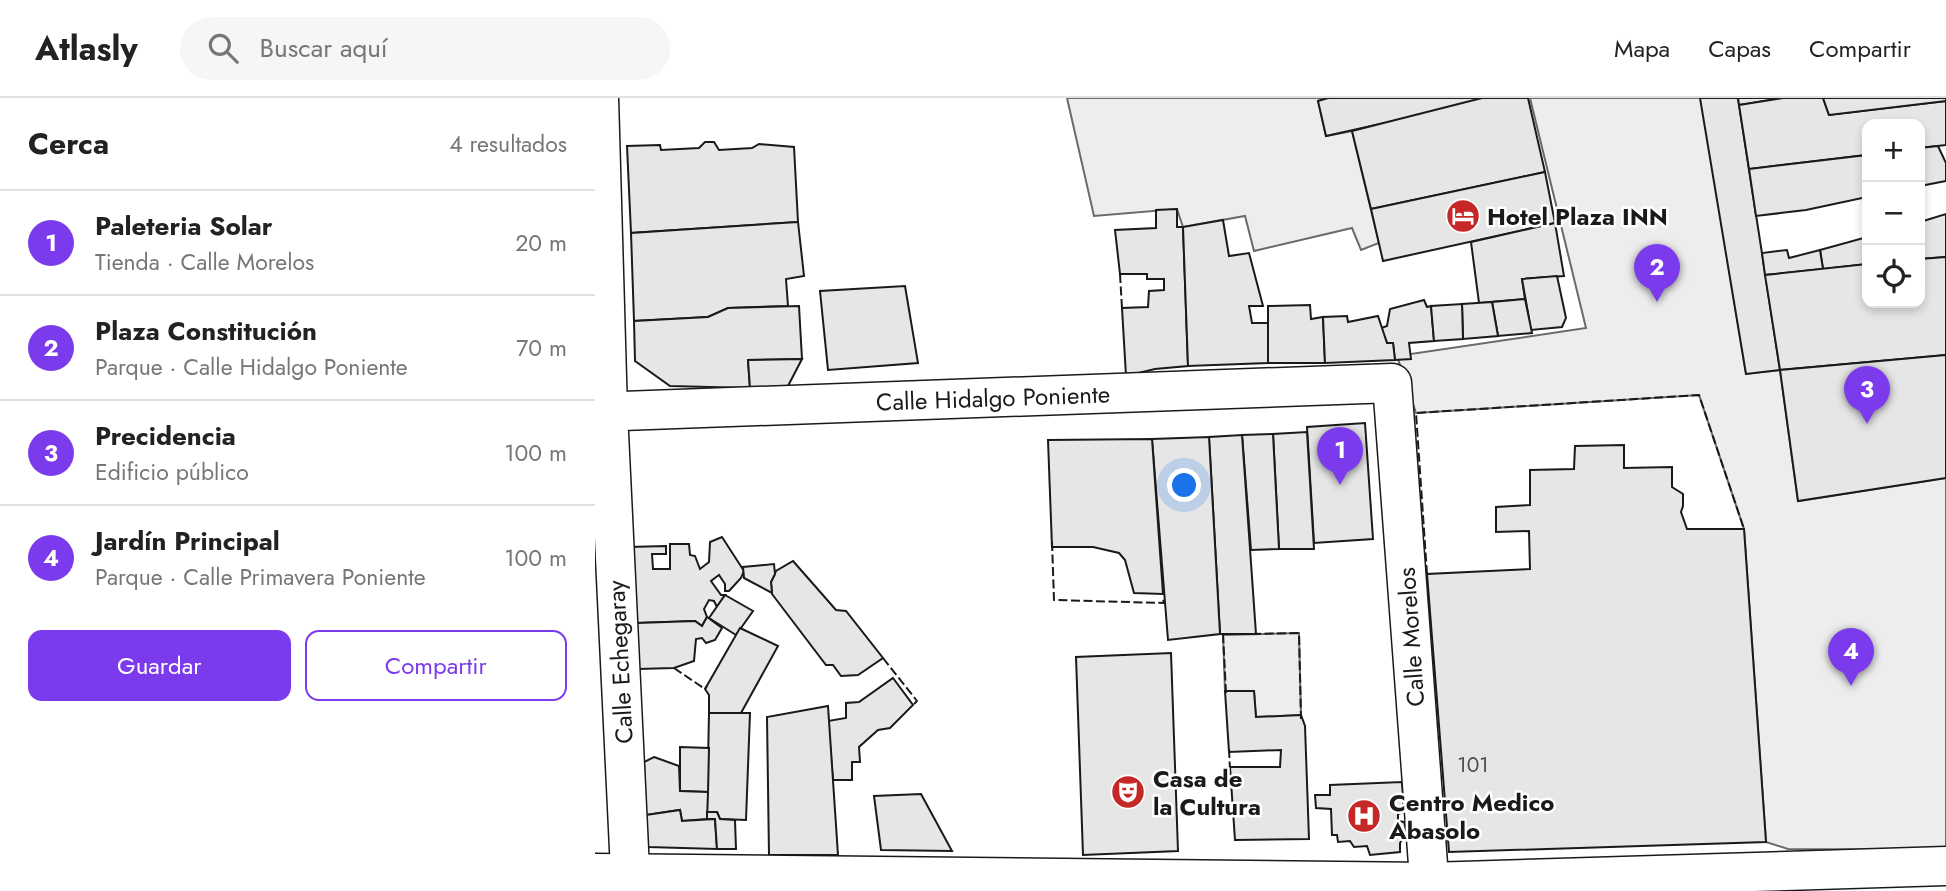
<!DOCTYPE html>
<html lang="es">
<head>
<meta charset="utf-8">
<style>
	body { margin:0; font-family:Jost,sans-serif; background:#f6f6f6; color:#222 }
	.controls { position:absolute; right:21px; top:21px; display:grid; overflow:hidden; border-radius:14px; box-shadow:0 4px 10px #0003 }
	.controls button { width:63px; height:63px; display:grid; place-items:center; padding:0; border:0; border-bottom:2px solid #e0e0e0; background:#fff; color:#222; font:35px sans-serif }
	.you { position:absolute; left:590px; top:388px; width:24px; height:24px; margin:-18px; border:5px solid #fff; border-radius:50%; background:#1a73e8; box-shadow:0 0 0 10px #1a73e833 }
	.badge { display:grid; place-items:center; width:46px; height:46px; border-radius:50%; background:#7c3aed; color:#fff; font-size:23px; font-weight:700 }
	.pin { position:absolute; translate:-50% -58px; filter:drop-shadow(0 2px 4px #0008) }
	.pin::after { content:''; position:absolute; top:37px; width:24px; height:21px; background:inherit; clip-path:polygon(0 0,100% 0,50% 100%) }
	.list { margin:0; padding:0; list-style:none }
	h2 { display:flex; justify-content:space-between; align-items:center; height:91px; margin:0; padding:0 28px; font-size:30px }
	h2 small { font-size:23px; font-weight:400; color:#767676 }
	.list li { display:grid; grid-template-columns:46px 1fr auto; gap:21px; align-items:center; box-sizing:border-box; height:105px; padding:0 28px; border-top:2px solid #e0e0e0 }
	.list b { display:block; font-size:26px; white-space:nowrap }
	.list p { margin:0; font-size:23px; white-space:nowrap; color:#767676 }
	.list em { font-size:23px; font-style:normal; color:#767676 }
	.actions { display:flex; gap:14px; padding:21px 28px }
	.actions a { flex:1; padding:16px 0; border:2px solid #7c3aed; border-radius:14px; text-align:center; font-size:24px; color:#7c3aed }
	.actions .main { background:#7c3aed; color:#fff }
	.icon { flex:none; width:38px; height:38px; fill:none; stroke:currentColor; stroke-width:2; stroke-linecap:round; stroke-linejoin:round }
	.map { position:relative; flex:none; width:1351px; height:793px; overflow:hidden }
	header { display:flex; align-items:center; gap:42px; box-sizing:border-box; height:98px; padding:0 35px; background:#fff; border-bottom:2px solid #e0e0e0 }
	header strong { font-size:33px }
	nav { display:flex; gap:38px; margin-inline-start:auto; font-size:24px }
	.search { width:490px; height:63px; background:#f6f6f6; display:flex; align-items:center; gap:18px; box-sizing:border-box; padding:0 24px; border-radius:38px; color:#767676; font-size:26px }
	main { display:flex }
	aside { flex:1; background:#fff }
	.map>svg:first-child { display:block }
</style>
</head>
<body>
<header>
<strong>Atlasly</strong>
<div class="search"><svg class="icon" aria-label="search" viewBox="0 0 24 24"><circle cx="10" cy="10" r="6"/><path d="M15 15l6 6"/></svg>Buscar aquí</div>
<nav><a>Mapa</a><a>Capas</a><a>Compartir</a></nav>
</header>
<main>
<aside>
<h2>Cerca<small>4 resultados</small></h2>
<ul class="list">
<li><span class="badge">1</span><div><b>Paleteria Solar</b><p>Tienda · Calle Morelos</p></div><em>20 m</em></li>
<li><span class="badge">2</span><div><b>Plaza Constitución</b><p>Parque · Calle Hidalgo Poniente</p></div><em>70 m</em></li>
<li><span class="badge">3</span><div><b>Precidencia</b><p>Edificio público</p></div><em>100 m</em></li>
<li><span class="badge">4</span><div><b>Jardín Principal</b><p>Parque · Calle Primavera Poniente</p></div><em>100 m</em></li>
</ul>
<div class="actions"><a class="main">Guardar</a><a>Compartir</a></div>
</aside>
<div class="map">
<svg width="1351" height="793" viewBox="0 0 1351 793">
	<rect width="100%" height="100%" fill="#fff"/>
	<g fill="#ededed" stroke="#6a6a6a" stroke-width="2">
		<path d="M472,0H733L723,3L731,38L757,33L784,145L766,152L757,130L659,153L650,118L588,129L582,111L499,118Z"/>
		<path d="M935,0H1106L1151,276L1185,272L1203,403L1351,380V752L1193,751L1171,744L1149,431L1104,297L821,315L802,258L991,230Z"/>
		<path d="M704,535L706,617L661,619L659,593H630L628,537Z"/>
	</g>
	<g fill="#e6e6e6" stroke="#1a1a1a" stroke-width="2">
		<path d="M733,0H886L885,4L731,38L723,3Z"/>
		<path d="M887,0H933L950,74L776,111L757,33Z"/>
		<path d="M1105,0H1143L1185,272L1151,276Z"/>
		<path d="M1143,0H1188L1144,7Z"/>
		<path d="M1188,0H1228L1234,17L1351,3V47L1325,50V26H1272V57L1154,71L1144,7Z"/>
		<path d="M1228,0H1351V3L1234,17Z"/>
		<path d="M110,44H119L124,52L157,50L164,46L199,49L203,124L36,135L32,48L65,47L66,52L104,50Z"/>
		<path d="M1343,48L1351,65V83L1325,88V50Z"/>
		<path d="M1272,57V99L1211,112L1161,118L1154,71Z"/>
		<path d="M950,74L960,125L788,163L776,111Z"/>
		<path d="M582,111V129H588L593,268L560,271L531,278L527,210L553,209L554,193L569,192V181H552V176H525L520,132L561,130V112Z"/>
		<path d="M1351,116V159L1325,161V124Z"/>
		<path d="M628,122L634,158L654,155L668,208H654L657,225H673V265L593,268L588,129Z"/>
		<path d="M203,124L209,178L191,181L193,208L133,210L113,219L39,223L36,135Z"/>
		<path d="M960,125L969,178L927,181L930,201L884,205L876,144Z"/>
		<path d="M1272,139V166L1228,171L1225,152Z"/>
		<path d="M1192,152L1194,160L1225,152L1228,171L1170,177L1167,155Z"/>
		<path d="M1351,159V257L1185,272L1170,177L1272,166V205H1325V161Z"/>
		<path d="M962,178L971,220L967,229L936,232L927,181Z"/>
		<path d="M310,188L323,265L233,272L225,193Z"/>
		<path d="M930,201L937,235L903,238L897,204Z"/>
		<path d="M829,202L832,209L836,208L839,243L814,245L816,261L800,262L798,245H792L786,230L792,228L795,211Z"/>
		<path d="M897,204L903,238L868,241L867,206Z"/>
		<path d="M867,206L868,241L839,243L836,208Z"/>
		<path d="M715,207L716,221L728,219L730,265H673V208Z"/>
		<path d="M204,208L207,261L153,262L155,290L75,288L40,263L39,223L113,219L133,210Z"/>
		<path d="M752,218L753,224L783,218L792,245H798L800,262L730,265L728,219Z"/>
		<path d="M1351,257V380L1203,403L1185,272Z"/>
		<path d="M207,261L193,288L155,290L153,262Z"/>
		<path d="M770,325L778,441L719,445L712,329Z"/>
		<path d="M712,334L719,451H684L678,336Z"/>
		<path d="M678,336L684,451L656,452L647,337Z"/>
		<path d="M647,337L661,536H625L614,339Z"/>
		<path d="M614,339L625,536L573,542L557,341Z"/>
		<path d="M557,341L568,496L539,495L530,462L524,455L498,449H457L453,342Z"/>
		<path d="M1029,347V370L1077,369V389L1088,396V408L1086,414L1092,431H1149L1171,744L854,754L832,476L935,471L934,433L901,434V409L935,407V372L979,371L980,348Z"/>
		<path d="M127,439L149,473L146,480L134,493H130V486L124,477L116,483L126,497H130L122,509L119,503L114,502L109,511L112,519L107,528L100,523L42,525L33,449L71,448V456H57L58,471H75V446H94L95,457L100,458L105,471L114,464L115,444Z"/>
		<path d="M198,463L241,512L251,513L288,560L263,577L246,578L238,567H231L177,496L176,484L181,473Z"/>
		<path d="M179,466L180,476L176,484L177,495L149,480L148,469Z"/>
		<path d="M130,497L158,513L141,537L114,520Z"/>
		<path d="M112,519L127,530L120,542L111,545L107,540L101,541L99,563L79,570L43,571L42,525L100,523L107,528Z"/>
		<path d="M145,530L183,548L146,615H114V597L110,591Z"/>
		<path d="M576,555L583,753L488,757L481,559Z"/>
		<path d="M298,580L318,607L295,630L283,632L264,649L265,664H257V682H238L233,623L251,620V605L264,604Z"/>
		<path d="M630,593H659L661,619L706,617L710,628L714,741L640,742L635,669H685L686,652L634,654Z"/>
		<path d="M233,608L243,757H174L172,619Z"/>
		<path d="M114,615H155L151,722L125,721L122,714H112Z"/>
		<path d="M85,649L114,650L113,694L85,693Z"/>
		<path d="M59,659L84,668L85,693L113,694L112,721L87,723L85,712L51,717L49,664Z"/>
		<path d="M807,684L809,714L803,716V723L809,724L811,731L810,738L805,745V754L775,757L772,748L759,749L755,743L743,744L742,737H737L736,711L721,710L720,697H735V687Z"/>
		<path d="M326,696L357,753L286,752L279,698Z"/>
		<path d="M85,712L87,723L120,721L122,751L53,749L51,717Z"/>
		<path d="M112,714H122L125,721L140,722L141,751H122L120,721H112Z"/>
	</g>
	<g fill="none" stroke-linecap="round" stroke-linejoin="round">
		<g stroke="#1a1a1a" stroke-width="41">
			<g id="minor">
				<path d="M4,0L13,314L36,793"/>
				<path d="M0,314L797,285L835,793"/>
				<path d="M0,775L834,784L1351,768"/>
			</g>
		</g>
		<use href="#minor" stroke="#fff" stroke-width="38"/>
		<g stroke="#1a1a1a" stroke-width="2" stroke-dasharray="9 3.5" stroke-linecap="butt">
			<path d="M525,176L527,210"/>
			<path d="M457,444L459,502L569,505L568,501"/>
			<path d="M832,476L821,315L1104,297L1149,431"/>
			<path d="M657,536L704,535L706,621"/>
			<path d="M288,560L322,603L318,607"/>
			<path d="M79,570L110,591L112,588"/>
			<path d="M631,595L628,536H632"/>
			<path d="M634,651L635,672"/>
		</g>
	</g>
	<defs>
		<g id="hotel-disc" transform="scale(1.75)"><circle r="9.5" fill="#c62828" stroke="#fff"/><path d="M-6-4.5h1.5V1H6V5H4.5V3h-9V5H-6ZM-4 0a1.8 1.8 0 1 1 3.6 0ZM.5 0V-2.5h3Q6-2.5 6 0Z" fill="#fff"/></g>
		<g id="theatre-disc" transform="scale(1.75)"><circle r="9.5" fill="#c62828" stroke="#fff"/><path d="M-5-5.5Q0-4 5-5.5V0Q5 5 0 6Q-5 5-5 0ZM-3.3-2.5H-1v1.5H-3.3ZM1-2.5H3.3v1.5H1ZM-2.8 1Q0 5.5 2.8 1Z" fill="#fff"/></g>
		<g id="hospital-disc" transform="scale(1.75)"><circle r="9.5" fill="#c62828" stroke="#fff"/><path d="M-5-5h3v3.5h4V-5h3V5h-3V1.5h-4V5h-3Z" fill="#fff"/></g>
	</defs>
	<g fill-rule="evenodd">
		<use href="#hotel-disc" x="868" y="118"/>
		<use href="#theatre-disc" x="533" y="694"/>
		<use href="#hospital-disc" x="769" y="718"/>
	</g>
	<g text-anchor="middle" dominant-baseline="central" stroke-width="5" stroke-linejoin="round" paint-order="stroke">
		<g font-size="21" fill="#4d4d4d">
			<text x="878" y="667">101</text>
		</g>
		<g font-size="24" font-weight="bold" fill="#1a1a1a" stroke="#fff" text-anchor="start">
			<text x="892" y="118">Hotel Plaza INN</text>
			<text x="558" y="680">Casa de<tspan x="558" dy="28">la Cultura</tspan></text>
			<text x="794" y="704">Centro Medico<tspan x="794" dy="28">Abasolo</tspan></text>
		</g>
		<g font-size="24" fill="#1a1a1a" stroke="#fff">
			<text transform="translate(398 300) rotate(-2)">Calle Hidalgo Poniente</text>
			<text transform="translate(816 539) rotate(-94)">Calle Morelos</text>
			<text transform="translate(25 564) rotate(-93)">Calle Echegaray</text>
		</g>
	</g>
</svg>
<div class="controls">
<button>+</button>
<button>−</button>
<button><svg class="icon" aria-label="locate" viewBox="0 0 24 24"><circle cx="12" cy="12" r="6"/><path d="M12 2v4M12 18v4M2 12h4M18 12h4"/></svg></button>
</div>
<div class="you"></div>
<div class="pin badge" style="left:745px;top:387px">1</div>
<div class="pin badge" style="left:1062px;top:204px">2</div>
<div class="pin badge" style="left:1272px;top:326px">3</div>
<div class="pin badge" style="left:1256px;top:588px">4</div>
</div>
</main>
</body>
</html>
